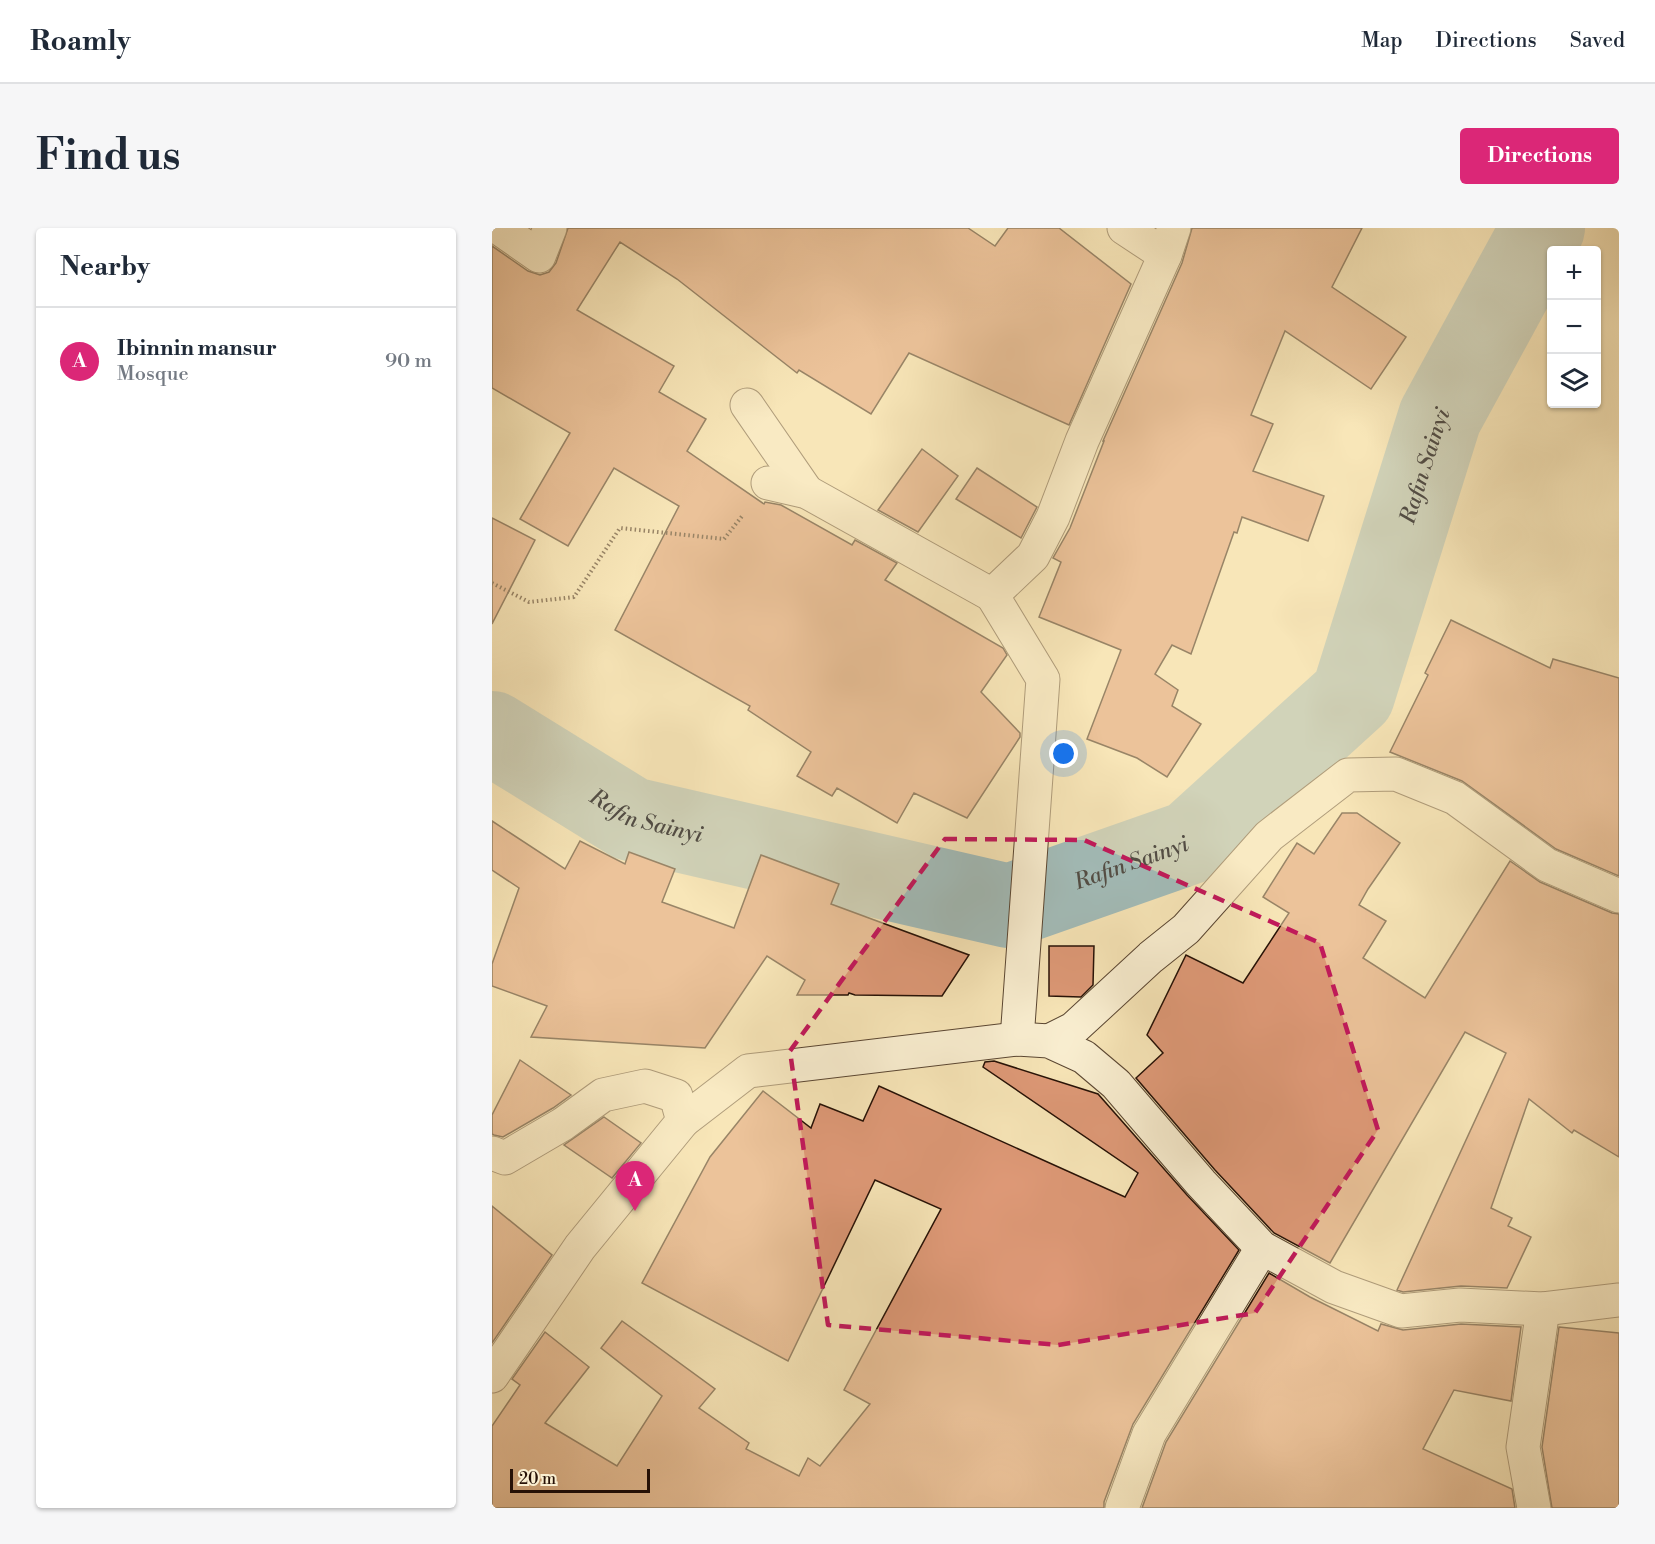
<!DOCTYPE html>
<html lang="en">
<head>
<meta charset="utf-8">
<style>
	body { margin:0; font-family:"Libre Bodoni",serif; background:#f6f6f7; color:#1f2937 }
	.controls { position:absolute; right:18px; top:18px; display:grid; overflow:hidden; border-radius:6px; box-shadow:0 2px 4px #0004 }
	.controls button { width:54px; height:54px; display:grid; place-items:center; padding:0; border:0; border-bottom:2px solid #e0e1e3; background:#fff; color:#1f2937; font:30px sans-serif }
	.scale { position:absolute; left:18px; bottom:15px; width:140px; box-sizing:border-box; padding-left:6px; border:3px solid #261106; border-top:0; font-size:16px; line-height:21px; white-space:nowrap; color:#261106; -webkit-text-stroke:4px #faefd1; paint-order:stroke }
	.you { position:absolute; left:572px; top:526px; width:21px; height:21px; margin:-15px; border:4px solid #fff; border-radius:50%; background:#1a73e8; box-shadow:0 0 0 9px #1a73e833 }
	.badge { display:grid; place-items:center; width:39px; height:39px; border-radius:50%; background:#db2777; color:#fff; font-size:20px; font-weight:700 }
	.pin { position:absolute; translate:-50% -50px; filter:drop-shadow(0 2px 3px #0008) }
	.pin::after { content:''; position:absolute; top:32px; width:21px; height:18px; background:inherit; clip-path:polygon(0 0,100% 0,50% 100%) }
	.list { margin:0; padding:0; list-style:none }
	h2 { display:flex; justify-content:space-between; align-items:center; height:78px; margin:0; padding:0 24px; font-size:26px }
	h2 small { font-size:20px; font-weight:400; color:#747a83 }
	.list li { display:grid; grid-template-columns:39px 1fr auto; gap:18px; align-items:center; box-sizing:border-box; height:108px; padding:0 24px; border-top:2px solid #e0e1e3 }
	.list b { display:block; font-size:22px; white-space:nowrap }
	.list p { margin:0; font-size:20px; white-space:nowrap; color:#747a83 }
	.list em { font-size:20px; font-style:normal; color:#747a83 }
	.icon { flex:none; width:33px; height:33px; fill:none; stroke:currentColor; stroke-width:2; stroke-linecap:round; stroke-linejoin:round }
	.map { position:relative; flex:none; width:1127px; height:1280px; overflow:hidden; border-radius:6px }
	header { display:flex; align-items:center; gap:36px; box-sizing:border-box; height:84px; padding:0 30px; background:#fff; border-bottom:2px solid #e0e1e3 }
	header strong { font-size:28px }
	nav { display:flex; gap:33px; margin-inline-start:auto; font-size:21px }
	.intro { display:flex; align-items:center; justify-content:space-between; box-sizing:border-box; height:144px; padding:0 36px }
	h1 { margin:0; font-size:42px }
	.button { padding:15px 27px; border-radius:6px; background:#db2777; color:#fff; font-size:21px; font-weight:700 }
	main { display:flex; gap:36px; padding:0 36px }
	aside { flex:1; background:#fff; border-radius:6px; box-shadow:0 2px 4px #0004 }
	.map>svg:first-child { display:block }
</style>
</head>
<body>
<header>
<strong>Roamly</strong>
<nav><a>Map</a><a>Directions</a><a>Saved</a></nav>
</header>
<div class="intro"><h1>Find us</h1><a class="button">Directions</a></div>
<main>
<aside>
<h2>Nearby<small></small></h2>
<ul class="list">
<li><span class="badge">A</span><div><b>Ibinnin mansur</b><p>Mosque</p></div><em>90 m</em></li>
</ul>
</aside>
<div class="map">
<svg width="1127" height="1280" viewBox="0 0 1127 1280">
	<rect width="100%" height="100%" fill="#f8e6b8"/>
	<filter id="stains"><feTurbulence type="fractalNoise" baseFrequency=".00333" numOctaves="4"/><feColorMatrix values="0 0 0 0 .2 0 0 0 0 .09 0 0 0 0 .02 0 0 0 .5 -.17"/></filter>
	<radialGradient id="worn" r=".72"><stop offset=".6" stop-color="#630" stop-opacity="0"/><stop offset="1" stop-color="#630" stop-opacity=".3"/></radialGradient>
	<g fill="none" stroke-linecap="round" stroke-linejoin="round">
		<path stroke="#a3bdba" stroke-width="84" id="s1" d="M0,505L139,591L517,678L699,614L861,467L948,189L1051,0"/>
	</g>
	<g fill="#de9977" stroke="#261106" stroke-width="1.5">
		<path d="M76,0H476L503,18L516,0H567L639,56L577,197L417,125L379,186L307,142L305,145L185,51L128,14L85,82L182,138L167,164L214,191L195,223L272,276L273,274L289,277L360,317L363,312L405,335L393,352L511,420L515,427L489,464L528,505V509L475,590L422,565L405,595L345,560L340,568L305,548L319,524L256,482L258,478L123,402L187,278L122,240L76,318L28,291L78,205L0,160V18L36,43L48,47L57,44L64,35Z"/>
		<path d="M700,0H870L840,59L914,109L879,161L793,103L759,187L781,196L761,243L832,268L816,313L750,289L745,305L742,304L699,426L680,417L663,446L686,462L680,478L709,496L675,549L645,530L595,511L629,422L547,389L569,334L561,330L578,300L612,213H611L690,35Z"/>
		<path d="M430,221L466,248L426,304L386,282Z"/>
		<path d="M485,240L545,279L529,310L464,271Z"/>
		<path d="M0,290L43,312L0,396Z"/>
		<path d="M959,392L1058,440L1061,431L1127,450V648L1064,621L970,553L898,524L936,447L933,445Z"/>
		<path d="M850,585H865L908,615L876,661L867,677L894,693L871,730L933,770L1018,633L1048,654L1120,685L1127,686V929L1082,902L1080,905L1037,871L999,980L1020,990L1016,998L1039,1009L1015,1060L969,1058L911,1064L905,1062L1014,825L973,804L838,1035L782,1005L723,942L644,850L671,825L655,807L694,727L751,755L797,685L771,669L805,615L822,626Z"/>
		<path d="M0,593L73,641L88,613L133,636L137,624L183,641L170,674L242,700L269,627L347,656L339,676L477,727L450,768L363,767L357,765L356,767H305L313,752L275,728L213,820L39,809L55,778L0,758V736L27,660L0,642Z"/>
		<path d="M557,718H602L601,757L589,769L557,768Z"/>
		<path d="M28,832L79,867L61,880L11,909L2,907L0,906V887Z"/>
		<path d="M502,833L606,866L695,967L747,1022L641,1196L612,1274V1280H0V1198L28,1157L20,1151L53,1104L97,1139L53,1195L125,1238L170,1168L109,1120L130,1093L223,1161L207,1180L257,1215L254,1221L307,1248L316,1230L328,1238L378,1176L352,1162L449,981L383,952L296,1133L150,1055L218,929L271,863L319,900L328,876L371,893L387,858L633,969L646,945L491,839L493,834Z"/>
		<path d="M112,889L149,915L120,950L72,917Z"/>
		<path d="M0,978L60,1027L0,1115Z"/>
		<path d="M777,1045L818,1069L886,1103L889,1096L911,1102L969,1096L1029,1099L1019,1173L962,1162L931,1221L1020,1261L1023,1280H650L674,1214Z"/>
		<path d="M1067,1099L1127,1105V1280H1060L1050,1219Z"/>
	</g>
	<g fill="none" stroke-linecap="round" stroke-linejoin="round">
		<g stroke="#5a4632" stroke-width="35">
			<g id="minor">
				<path d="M7,0L47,28L58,0"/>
				<path d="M632,0L673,27"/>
				<path d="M255,177L315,264"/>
				<path d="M276,255L315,264L500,367"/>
				<path d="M525,811L551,451L500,367L541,328L561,289L590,213L673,27L682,0"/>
				<path d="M557,813L581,801L659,729L694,701L777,608L856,547L904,546L963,570L1055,637L1127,668"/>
				<path d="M191,893L256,843L525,811L557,813L592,829L624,856L709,955L770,1020L842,1059L909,1083L968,1077L1051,1081L1127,1072"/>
				<path d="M0,925L13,930L71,896L111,867L153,858L184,868L191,893L88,1019L0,1148"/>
				<path d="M630,1280L657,1206L770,1020"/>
				<path d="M1042,1280L1031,1219L1051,1081"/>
			</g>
		</g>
		<path stroke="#261106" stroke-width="4" stroke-dasharray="1.5 3" stroke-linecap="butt" d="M0,355L37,374L82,369L128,300L232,311L251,287"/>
		<use href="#minor" stroke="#faefd1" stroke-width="33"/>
	</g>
	<path d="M0 0H1127V1280H0ZM453,611L592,612L828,715L886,902L763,1085L566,1117L336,1097L298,823Z" fill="#f8e6b8" fill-opacity=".55" fill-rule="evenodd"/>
	<path fill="none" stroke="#c2185b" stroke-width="4.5" stroke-dasharray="12 8" stroke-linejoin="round" d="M453,611L592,612L828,715L886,902L763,1085L566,1117L336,1097L298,823Z"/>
	<g text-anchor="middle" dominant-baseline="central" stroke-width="4.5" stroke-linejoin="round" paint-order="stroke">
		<g font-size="22" font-style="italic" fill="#524d45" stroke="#faefd1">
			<text stroke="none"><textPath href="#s1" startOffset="1203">Rafin Sainyi</textPath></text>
			<text stroke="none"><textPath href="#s1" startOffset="177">Rafin Sainyi</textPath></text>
			<text stroke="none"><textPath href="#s1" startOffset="681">Rafin Sainyi</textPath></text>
		</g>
	</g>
	<rect width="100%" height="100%" filter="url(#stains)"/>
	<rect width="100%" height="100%" fill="url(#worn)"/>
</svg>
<div class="controls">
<button>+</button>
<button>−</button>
<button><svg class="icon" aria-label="layers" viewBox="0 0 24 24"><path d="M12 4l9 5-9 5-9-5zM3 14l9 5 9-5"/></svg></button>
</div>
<div class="scale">20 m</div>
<div class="you"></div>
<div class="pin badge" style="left:143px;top:983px">A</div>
</div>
</main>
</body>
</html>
